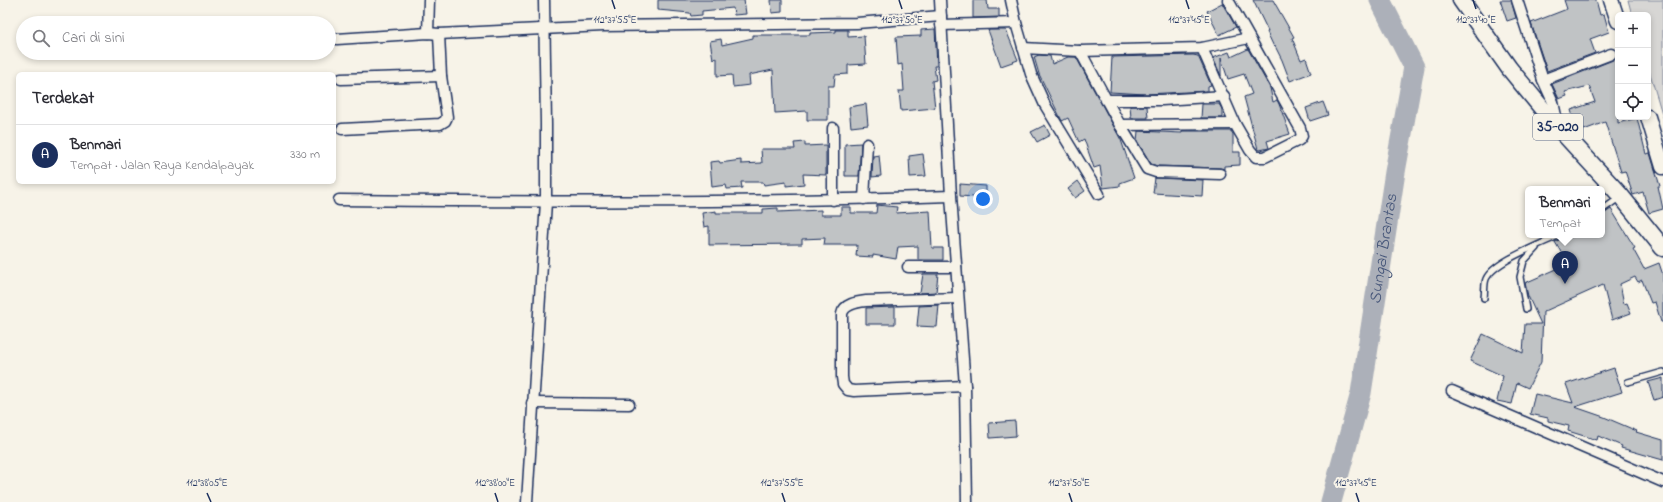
<!DOCTYPE html>
<html lang="id">
<head>
<meta charset="utf-8">
<style>
	body { margin:0; font-family:"Indie Flower",sans-serif; background:#f2f2f3; color:#2b2b33 }
	.controls { position:absolute; right:12px; top:12px; display:grid; overflow:hidden; border-radius:6px; box-shadow:0 2px 6px #0003 }
	.controls button { width:36px; height:36px; display:grid; place-items:center; padding:0; border:0; border-bottom:1px solid #e1e1e2; background:#fff; color:#2b2b33; font:20px sans-serif }
	.you { position:absolute; left:983px; top:199px; width:14px; height:14px; margin:-10px; border:3px solid #fff; border-radius:50%; background:#1a73e8; box-shadow:0 0 0 6px #1a73e833 }
	.badge { display:grid; place-items:center; width:26px; height:26px; border-radius:50%; background:#1b2f5e; color:#fff; font-size:13px; font-weight:700 }
	.pin { position:absolute; translate:-50% -33px; filter:drop-shadow(0 1px 2px #0008) }
	.pin::after { content:''; position:absolute; top:21px; width:14px; height:12px; background:inherit; clip-path:polygon(0 0,100% 0,50% 100%) }
	.popup { position:absolute; left:1525px; top:186px; width:80px; height:52px; box-sizing:border-box; display:grid; place-content:center; border-radius:6px; background:#fff; filter:drop-shadow(0 1px 3px #0005); font-size:13px; white-space:nowrap; color:#7c7c81 }
	.popup b { font-size:15px; color:#2b2b33 }
	.popup::after { content:''; position:absolute; left:50%; top:100%; margin-left:-8px; border:8px solid transparent; border-top-color:#fff }
	.list { margin:0; padding:0; list-style:none }
	h2 { display:flex; justify-content:space-between; align-items:center; height:52px; margin:0; padding:0 16px; font-size:17px }
	h2 small { font-size:13px; font-weight:400; color:#7c7c81 }
	.list li { display:grid; grid-template-columns:26px 1fr auto; gap:12px; align-items:center; box-sizing:border-box; height:60px; padding:0 16px; border-top:1px solid #e1e1e2 }
	.list b { display:block; font-size:15px; white-space:nowrap }
	.list p { margin:0; font-size:13px; white-space:nowrap; color:#7c7c81 }
	.list em { font-size:13px; font-style:normal; color:#7c7c81 }
	.icon { flex:none; width:22px; height:22px; fill:none; stroke:currentColor; stroke-width:2; stroke-linecap:round; stroke-linejoin:round }
	.map { position:relative; flex:none; width:1663px; height:502px; overflow:hidden }
	.search { position:absolute; background:#fff; box-shadow:0 2px 6px #0003; left:16px; top:16px; width:320px; height:44px; display:flex; align-items:center; gap:10px; box-sizing:border-box; padding:0 14px; border-radius:22px; color:#7c7c81; font-size:15px }
	.panel { position:absolute; background:#fff; box-shadow:0 2px 6px #0003; left:16px; top:72px; width:320px; height:112px; border-radius:6px }
	.map>svg:first-child { display:block }
</style>
</head>
<body>
<div class="map">
<svg width="1663" height="502" viewBox="0 0 1663 502">
	<rect width="100%" height="100%" fill="#f7f3e8"/>
	<filter id="ink" filterUnits="userSpaceOnUse"><feTurbulence type="fractalNoise" baseFrequency=".025" numOctaves="2"/><feDisplacementMap in="SourceGraphic" scale="8" xChannelSelector="R" yChannelSelector="G"/><feConvolveMatrix kernelMatrix="1 2 1 2 8 2 1 2 1" color-interpolation-filters="sRGB"/></filter>
	<g filter="url(#ink)">
		<path fill="#d7d6d4" stroke="#798299" d="M1628,0H1663V117L1648,67V15H1632Z"/>
		<g fill="none" stroke-linecap="round" stroke-linejoin="round">
			<path stroke="#acb0b9" stroke-width="21" id="s1" d="M1331,502L1361,393L1395,172L1414,67L1380,0"/>
		</g>
		<g fill="#c0c3c5" stroke="#1b2f5e">
			<path d="M658,0H744L746,14L734,15L733,8L702,11V15L691,16L690,13L658,10Z"/>
			<path d="M771,0H782V12L772,13Z"/>
			<path d="M973,0H987L988,9H999V17L973,18Z"/>
			<path d="M1253,0H1273L1294,37L1292,38L1301,60L1306,58L1311,73L1290,81L1282,60L1275,46L1274,47L1267,32L1268,31Z"/>
			<path d="M1500,0H1511L1516,18L1507,21Z"/>
			<path d="M1564,0H1596L1600,15L1604,14L1609,32L1590,39L1595,53L1547,71L1531,23L1567,9Z"/>
			<path d="M1222,3L1236,27L1219,35L1207,11Z"/>
			<path d="M935,29L937,66H934L936,80L932,81L935,108L901,111L899,91H904L902,64L898,65L896,37L921,36V30Z"/>
			<path d="M836,30H848V37L864,36L866,64L848,65V74L835,75L834,86H828V120H807V111L775,113L773,70L749,75L750,85L733,87L732,75L717,76V58L713,59L710,41L721,39L722,45L753,38V35H810V33L836,32Z"/>
			<path d="M988,30H1006L1018,60L1001,66Z"/>
			<path d="M1248,49L1270,88L1273,102L1277,100L1279,104L1290,134L1267,141L1269,148L1260,150L1258,149L1244,97L1252,94L1244,74L1228,79L1221,58V76L1213,58L1229,52L1231,57Z"/>
			<path d="M1039,55L1050,56L1052,64L1068,57H1076L1121,140L1134,178L1120,183V186L1103,188L1100,166L1094,168L1084,139L1079,142L1068,118L1062,121L1060,117L1039,74L1034,57Z"/>
			<path d="M1193,55L1198,56L1211,85L1208,86V91L1145,94L1110,92L1112,57Z"/>
			<path d="M1618,55V123L1637,118L1646,154L1650,153L1660,186H1658L1663,209L1649,213L1643,192L1633,195L1625,171L1621,172L1605,122L1584,130L1579,119L1574,120L1571,110L1595,102L1589,86L1565,92L1567,96L1559,99L1552,84L1613,60Z"/>
			<path d="M1323,102L1328,115L1310,121L1306,108Z"/>
			<path d="M866,104L868,125L851,127L849,107Z"/>
			<path d="M1202,104H1219L1222,109V118H1201Z"/>
			<path d="M1130,106H1147L1148,118H1131Z"/>
			<path d="M1045,125L1050,135L1037,142L1031,132Z"/>
			<path d="M1138,131L1182,133V131H1231L1233,134V152H1240V165L1224,166V169L1220,168L1157,166L1151,164L1137,141Z"/>
			<path d="M805,142V146L826,145V175L803,174L804,184L786,186V182L764,185L763,182H741L742,188L727,189L726,185L712,187L710,162L719,161L720,163L741,160V164L762,163L761,149H795L794,143Z"/>
			<path d="M861,143L859,176H845V144Z"/>
			<path d="M923,154L926,176L910,177L909,156Z"/>
			<path d="M879,155L881,176L872,177L873,156Z"/>
			<path d="M1155,178L1203,180L1202,196L1153,193Z"/>
			<path d="M1078,181L1085,191L1075,198L1068,189Z"/>
			<path d="M960,184L986,186V198L960,196Z"/>
			<path d="M877,205L897,207L896,213L930,211L932,248H943V260H918V246L898,247L896,259L873,255V257L856,256L857,245H824L825,238L802,239V244L709,245V226L704,227L702,213L716,211V213H763V209L778,208V212L821,210V215H841V207H851V213H876Z"/>
			<path d="M1611,209L1635,248L1633,249L1644,269L1659,263L1663,275V322H1661L1655,302L1651,303L1642,280L1638,282L1635,277L1620,284L1624,304L1627,303L1631,313L1612,320L1603,285L1543,312L1541,362L1528,388L1517,383L1512,404L1497,401L1503,376L1470,361L1483,334L1523,353L1525,324H1541L1528,296L1525,283L1568,264L1555,242L1568,235H1602V215Z"/>
			<path d="M923,274H938L936,292L920,293Z"/>
			<path d="M939,305L937,327L917,326L919,306Z"/>
			<path d="M895,307V324H866V308Z"/>
			<path d="M1614,368L1622,392L1575,407L1604,417L1637,431L1636,432L1663,440V460L1621,448L1622,446L1598,436L1597,440L1568,431L1569,426L1548,421V418L1530,414L1535,394L1573,403L1566,384Z"/>
			<path d="M1663,378V397L1654,400L1648,382Z"/>
			<path d="M1015,421L1016,436L990,438L989,423Z"/>
		</g>
		<g fill="none" stroke-linecap="round" stroke-linejoin="round">
			<g stroke="#1b2f5e" stroke-width="8">
				<g id="lane">
					<path d="M1602,210L1619,198"/>
					<path d="M1484,298C1485,292 1484,284 1486,279C1494,261 1542,244 1560,235"/>
					<path d="M1526,309L1520,277L1524,261L1536,248"/>
					<path d="M1628,382L1663,372"/>
				</g>
			</g>
			<g stroke="#1b2f5e" stroke-width="13">
				<g id="street">
					<path d="M940,0L951,196L965,386L967,502"/>
					<path d="M1011,0L1016,23L1031,74L1045,105L1099,194"/>
					<path d="M1517,0L1543,80L1553,102L1556,116L1554,123"/>
					<path d="M941,25L1016,23"/>
					<path d="M428,33L429,0"/>
					<path d="M337,39L428,33L439,34L603,26L857,23L941,16"/>
					<path d="M1023,48L1080,51L1202,48L1249,38"/>
					<path d="M1202,48L1235,124L1250,150L1256,157H1265L1299,140L1302,136L1300,128L1228,0"/>
					<path d="M1080,51L1120,125L1147,169L1156,172L1220,174"/>
					<path d="M341,79L441,76"/>
					<path d="M1543,80L1611,54"/>
					<path d="M1106,100H1162L1224,96"/>
					<path d="M1120,125L1235,124"/>
					<path d="M833,128V200"/>
					<path d="M342,129L440,124L445,121L447,117L441,76L439,34"/>
					<path d="M864,199L867,144"/>
					<path d="M339,200C543,202 747,203 951,196"/>
					<path d="M908,267H956"/>
					<path d="M958,298L866,301C857,302 844,304 842,314V377L843,384L848,390L854,391L965,386"/>
					<path d="M1452,391L1663,482"/>
					<path d="M532,403L629,404"/>
					<path d="M527,502L546,202V124L544,0"/>
				</g>
			</g>
			<g stroke="#1b2f5e" stroke-width="17">
				<g id="secondary">
					<path d="M1611,0L1618,21"/>
					<path d="M1648,117L1663,167"/>
				</g>
			</g>
			<g stroke="#1b2f5e" stroke-width="19">
				<path id="primary" d="M1461,0L1509,68L1554,123L1621,196L1663,248"/>
			</g>
			<use href="#lane" stroke="#f7f3e8" stroke-width="5"/>
			<use href="#street" stroke="#f7f3e8" stroke-width="10"/>
			<use href="#secondary" stroke="#f7f3e8" stroke-width="14"/>
			<use href="#primary" stroke="#f7f3e8" stroke-width="16"/>
		</g>
	</g>
	<path fill="none" stroke="#1b2f5e" stroke-width="1.5" d="M612,0L615,9M899,0L902,9M1186,0L1189,9M1473,0L1476,9M207,493L211,502M495,493L498,502M782,493L785,502M1069,493L1072,502M1356,493L1359,502"/>
	<g text-anchor="middle" dominant-baseline="central" stroke-width="4" stroke-linejoin="round" paint-order="stroke">
		<rect fill="#f7f3e8" stroke="#5d6a87" stroke-width="1" x="1533" y="114" width="50" height="26" rx="3"/>
		<g font-size="15" font-weight="bold" fill="#1b2f5e">
			<text x="1558" y="127">35-020</text>
		</g>
		<g font-size="17" font-style="italic" fill="#465679" stroke="#f7f3e8">
			<text stroke="none"><textPath href="#s1" startOffset="259">Sungai Brantas</textPath></text>
		</g>
	</g>
	<g font-size="10" text-anchor="middle" fill="#1b2f5e" stroke="#f7f3e8" stroke-width="4" stroke-linejoin="round" paint-order="stroke">
		<text x="1476" y="23">112°37'40"E</text>
		<text x="615" y="23">112°37'55"E</text>
		<text x="902" y="23">112°37'50"E</text>
		<text x="1189" y="23">112°37'45"E</text>
		<text x="207" y="486">112°38'05"E</text>
		<text x="495" y="486">112°38'00"E</text>
		<text x="782" y="486">112°37'55"E</text>
		<text x="1069" y="486">112°37'50"E</text>
		<text x="1356" y="486">112°37'45"E</text>
	</g>
</svg>
<div class="controls">
<button>+</button>
<button>−</button>
<button><svg class="icon" aria-label="locate" viewBox="0 0 24 24"><circle cx="12" cy="12" r="6"/><path d="M12 2v4M12 18v4M2 12h4M18 12h4"/></svg></button>
</div>
<div class="you"></div>
<div class="pin badge" style="left:1565px;top:284px">A</div>
<div class="popup"><b>Benmari</b>Tempat</div>
<div class="search"><svg class="icon" aria-label="search" viewBox="0 0 24 24"><circle cx="10" cy="10" r="6"/><path d="M15 15l6 6"/></svg>Cari di sini</div>
<section class="panel">
<h2>Terdekat<small></small></h2>
<ul class="list">
<li><span class="badge">A</span><div><b>Benmari</b><p>Tempat · Jalan Raya Kendalpayak</p></div><em>330 m</em></li>
</ul>
</section>
</div>
</body>
</html>
